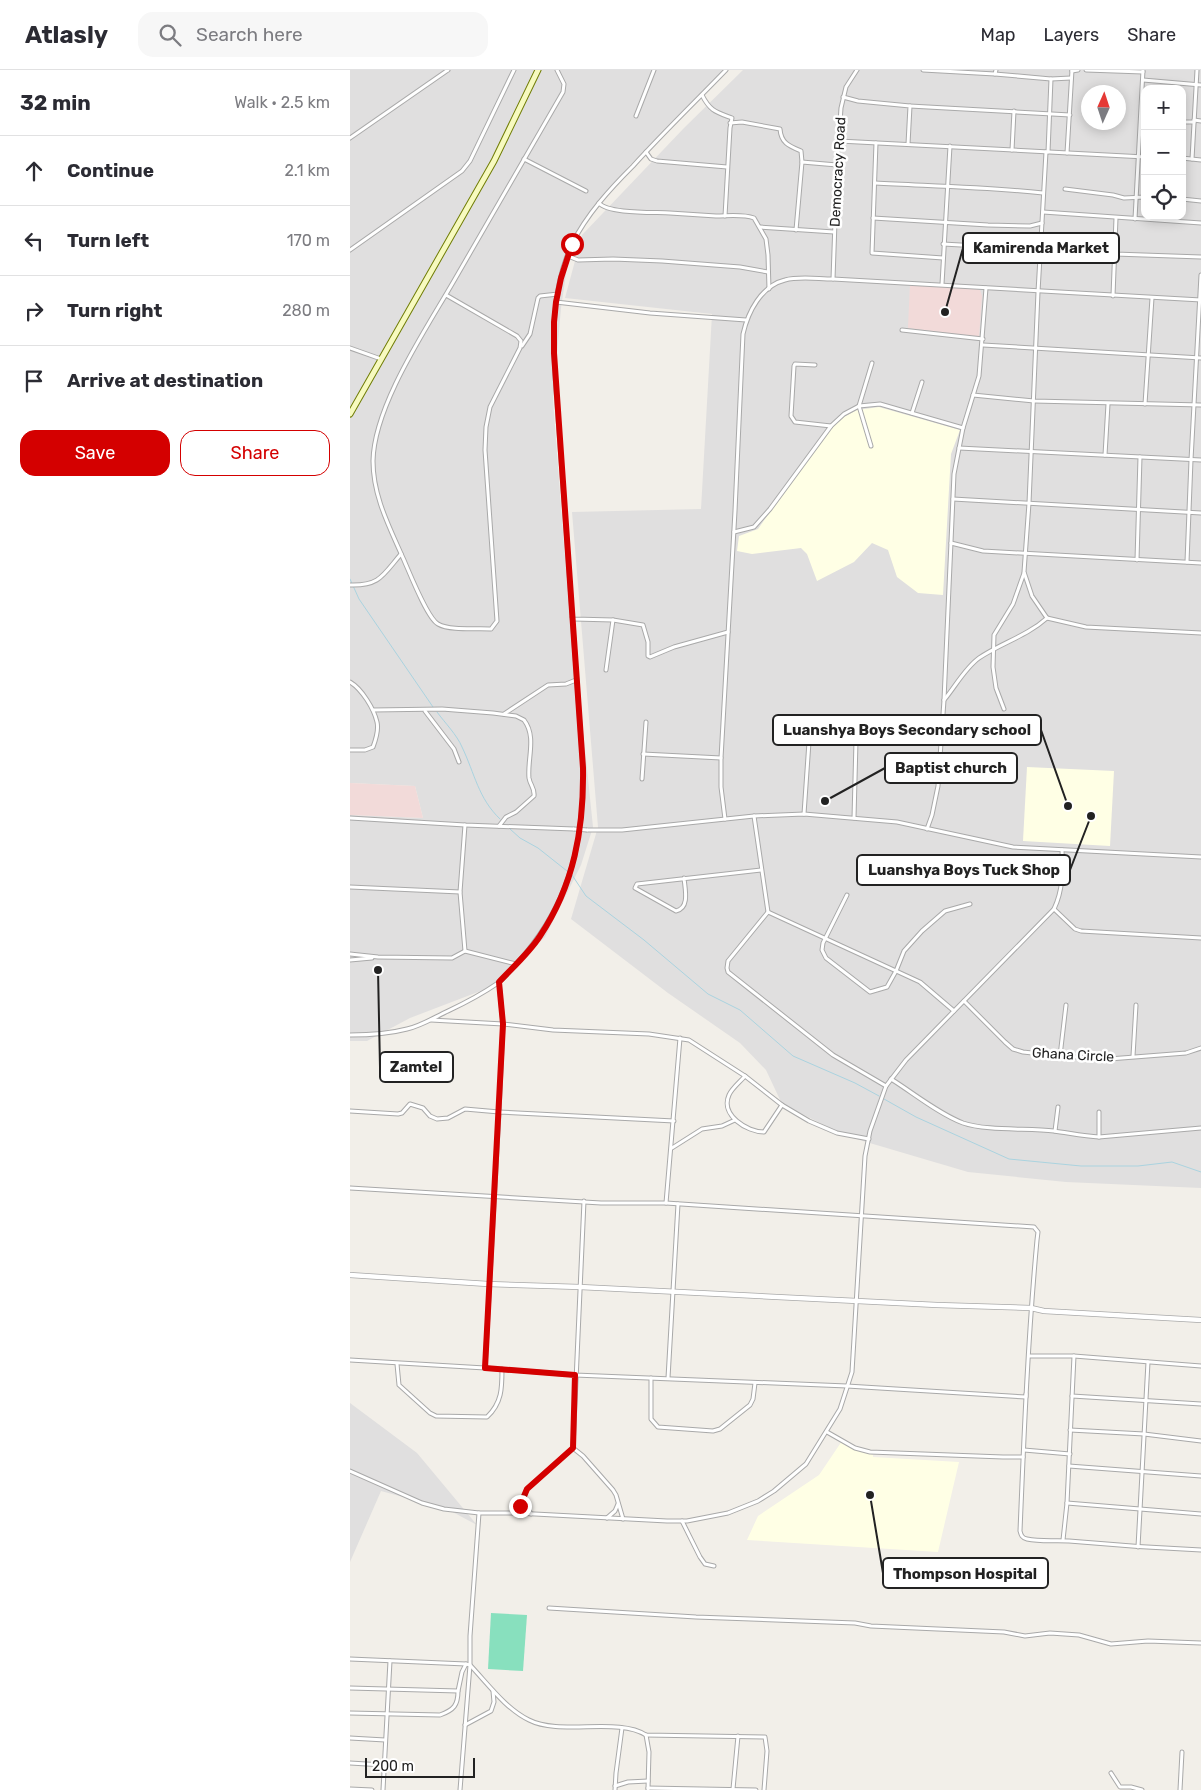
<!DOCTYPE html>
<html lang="en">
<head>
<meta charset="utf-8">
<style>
	body { margin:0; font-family:Rubik,sans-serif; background:#f7f7f7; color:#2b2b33 }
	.controls { position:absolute; right:15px; top:15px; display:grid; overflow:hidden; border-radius:10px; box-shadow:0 2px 12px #0003 }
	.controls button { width:45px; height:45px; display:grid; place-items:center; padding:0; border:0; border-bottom:1px solid #e1e1e2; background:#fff; color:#2b2b33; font:25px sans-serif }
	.compass { position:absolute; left:731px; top:15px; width:45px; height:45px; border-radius:50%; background:#fff; box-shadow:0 2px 12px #0003; rotate:3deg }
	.scale { position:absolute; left:15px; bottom:12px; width:110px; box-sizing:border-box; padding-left:5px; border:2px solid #222; border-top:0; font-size:14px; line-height:18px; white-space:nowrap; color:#222; -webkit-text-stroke:4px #fff; paint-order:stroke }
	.stop { position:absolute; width:15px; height:15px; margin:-11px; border:4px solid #d40000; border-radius:50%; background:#fff }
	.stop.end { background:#d40000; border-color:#fff; box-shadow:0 1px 5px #0008 }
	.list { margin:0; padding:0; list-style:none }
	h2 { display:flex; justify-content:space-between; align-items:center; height:65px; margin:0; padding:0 20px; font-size:21px }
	h2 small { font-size:16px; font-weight:400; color:#7c7c81 }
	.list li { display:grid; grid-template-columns:32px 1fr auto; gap:15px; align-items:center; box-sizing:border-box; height:70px; padding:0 20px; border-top:1px solid #e1e1e2 }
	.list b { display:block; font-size:19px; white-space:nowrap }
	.list em { font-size:16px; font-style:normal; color:#7c7c81 }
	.actions { display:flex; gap:10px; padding:15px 20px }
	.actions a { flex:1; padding:11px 0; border:1px solid #d40000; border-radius:15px; text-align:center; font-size:18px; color:#d40000 }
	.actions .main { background:#d40000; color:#fff }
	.icon { flex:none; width:28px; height:28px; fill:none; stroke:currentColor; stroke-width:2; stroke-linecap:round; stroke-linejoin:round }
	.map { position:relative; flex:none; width:851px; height:1720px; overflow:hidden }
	header { display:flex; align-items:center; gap:30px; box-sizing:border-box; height:70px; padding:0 25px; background:#fff; border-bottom:1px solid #e1e1e2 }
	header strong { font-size:24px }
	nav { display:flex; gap:28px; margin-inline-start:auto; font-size:18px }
	.search { width:350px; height:45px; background:#f7f7f7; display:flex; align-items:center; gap:12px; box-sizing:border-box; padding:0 18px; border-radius:15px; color:#7c7c81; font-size:19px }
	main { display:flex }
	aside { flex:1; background:#fff }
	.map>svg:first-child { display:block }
</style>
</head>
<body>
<header>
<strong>Atlasly</strong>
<div class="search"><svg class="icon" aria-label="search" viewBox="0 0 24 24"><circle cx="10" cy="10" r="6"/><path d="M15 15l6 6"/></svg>Search here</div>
<nav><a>Map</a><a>Layers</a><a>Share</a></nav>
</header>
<main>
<aside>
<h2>32 min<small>Walk · 2.5 km</small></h2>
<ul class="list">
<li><svg class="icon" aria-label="ahead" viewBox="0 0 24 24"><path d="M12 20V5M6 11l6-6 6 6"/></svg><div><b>Continue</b></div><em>2.1 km</em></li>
<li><svg class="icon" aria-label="left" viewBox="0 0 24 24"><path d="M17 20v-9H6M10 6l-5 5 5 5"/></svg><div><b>Turn left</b></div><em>170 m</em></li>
<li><svg class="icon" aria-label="right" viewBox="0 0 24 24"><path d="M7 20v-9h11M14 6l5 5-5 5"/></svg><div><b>Turn right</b></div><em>280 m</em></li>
<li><svg class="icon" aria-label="arrive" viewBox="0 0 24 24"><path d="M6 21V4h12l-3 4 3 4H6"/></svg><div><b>Arrive at destination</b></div></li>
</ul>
<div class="actions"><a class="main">Save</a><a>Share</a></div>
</aside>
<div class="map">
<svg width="851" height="1720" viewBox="0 0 851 1720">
	<rect width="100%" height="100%" fill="#f2efe9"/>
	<g fill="#e0dfdf" fill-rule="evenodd">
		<path d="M0,0H375L279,96L221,170L211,238L203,330L214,476L243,757L231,795L195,867L141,917L60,948L17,971H0V745L73,748L65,716L0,713Z"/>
		<path d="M393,0H851V1118L716,1112L618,1102L496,1066L432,1034L416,1000L390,973L318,923L221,849L248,757L222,442L351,439L362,244L215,228L232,165L334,58ZM795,19H832V146H795ZM738,22H768V52H738Z"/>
		<path d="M0,1333L67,1383L127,1455L97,1439L31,1421L0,1492Z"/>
	</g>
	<g fill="#f2dad9">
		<path d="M560,214L627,219L630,220L632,226L629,267L558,258Z"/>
		<path d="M0,713L65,716L73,748L0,745Z"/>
	</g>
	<g fill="#ffffe5">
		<path d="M529,337L610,360L601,384L593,525L568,523L547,507L538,480L522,473L504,492L467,511L457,484L451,478L402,484L387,481L389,466L408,459L478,360L494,347L507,340Z"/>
		<path d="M677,697L764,701L760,776L673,771Z"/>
		<path d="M492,1371L523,1385V1387L609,1392L588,1482L397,1470L408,1446L469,1405Z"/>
	</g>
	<path fill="#88e0be" d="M141,1543L177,1545L173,1601L138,1599Z"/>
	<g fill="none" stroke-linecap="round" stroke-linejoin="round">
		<g stroke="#aad3df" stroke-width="1">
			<path d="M0,509L9,529L83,637"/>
			<path d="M87,642C95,653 107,665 112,677C125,704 128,728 150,749"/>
			<path d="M160,759L170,768L188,778L217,801"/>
			<path d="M222,805L236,826L294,870L358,924L390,940L443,986L505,1013L529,1026"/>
			<path d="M534,1029L566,1047L659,1089L731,1096H788L822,1092L851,1102"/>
		</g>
		<g stroke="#a9a9a9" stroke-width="5">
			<g id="minor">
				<path d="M573,0L645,4L646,0"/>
				<path d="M736,0L793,2"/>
				<path d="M722,1L728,0"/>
				<path d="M645,4L701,9L721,8"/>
				<path d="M793,10L851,15"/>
				<path d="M352,25C360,41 366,42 382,48L380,58L375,146"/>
				<path d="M493,27L508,31L560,36L558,74"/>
				<path d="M560,36L720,45"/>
				<path d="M286,46L304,0"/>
				<path d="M844,50L851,51"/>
				<path d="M832,52H844"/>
				<path d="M380,53L392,52L430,59C431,73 439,76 451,81L452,92"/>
				<path d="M0,68L98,0"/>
				<path d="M489,71L795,87"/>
				<path d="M526,73L522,183L593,188"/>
				<path d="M662,80L664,41"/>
				<path d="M296,82L301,89L307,91L377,97"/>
				<path d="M696,82L688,222L679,433L674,502L682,526L697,548"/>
				<path d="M698,82L701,9"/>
				<path d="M717,83L722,0"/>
				<path d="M832,88L851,90"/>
				<path d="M174,89L236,121"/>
				<path d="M842,89L847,0"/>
				<path d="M525,113C581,116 637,117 693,123"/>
				<path d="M715,119L763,125L774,128L795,127"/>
				<path d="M832,129L851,131"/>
				<path d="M249,133C258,144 305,142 320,143C335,144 350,145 366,146C378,146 393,144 404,148L416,169L418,185L419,219"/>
				<path d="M693,142L851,153"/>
				<path d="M523,148L638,155L680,156L692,153"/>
				<path d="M785,149L793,0"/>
				<path d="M410,157L484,162"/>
				<path d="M446,160L452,92L487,95"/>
				<path d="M593,174L765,184L851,187"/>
				<path d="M0,180L112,101L120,91L164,0"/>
				<path d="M218,186L228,190L263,189L312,191L390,197L418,202"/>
				<path d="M483,209L487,95L491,38L496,17L507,0"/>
				<path d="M592,214L600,76"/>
				<path d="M96,225L167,266L171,271L170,278L140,337L136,357L135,380L147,551L141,559C127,558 100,561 88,554C77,548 59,501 53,488C39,456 23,426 23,391C24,335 77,258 105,209C141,147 177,84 213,22L214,14L207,0"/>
				<path d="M763,226L766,148"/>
				<path d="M206,232L300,243L396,250"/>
				<path d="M552,260L633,269"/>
				<path d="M633,275L851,288"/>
				<path d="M172,276L180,264L188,228L190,226L208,224"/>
				<path d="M0,278L31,289"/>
				<path d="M465,295L445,294L444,296L441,346L445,352L481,356"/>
				<path d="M623,325L684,331L851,335"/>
				<path d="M795,334L802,228"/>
				<path d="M562,343L572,312"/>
				<path d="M521,376L509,336L522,293"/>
				<path d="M609,378L851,390"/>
				<path d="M755,385L758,334"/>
				<path d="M603,429L851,443"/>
				<path d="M384,462L404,457L420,439L481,356L494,344L509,336L530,334L613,358"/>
				<path d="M601,473L633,481L851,493"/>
				<path d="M787,490L790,387"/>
				<path d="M837,492L841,390L851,205"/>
				<path d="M0,515C30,516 33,505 51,484"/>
				<path d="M222,547L224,549L263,550L293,555L298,572V586L300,587L324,577L378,562"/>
				<path d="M256,600L263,550"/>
				<path d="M0,612C12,619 24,639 27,652C29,660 26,669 23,677L15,680H0"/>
				<path d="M594,630C605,617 615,598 629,588C651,573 677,566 697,548L736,557L851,563"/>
				<path d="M654,639L646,618L643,597L644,565L663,534L674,503"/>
				<path d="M23,640L92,639L143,643L166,646L174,650C187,667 177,689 179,708C180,715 185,718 184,726L166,742L156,747L149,756"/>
				<path d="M75,641L104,679L109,692"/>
				<path d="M154,644L198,615L216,614L226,610"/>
				<path d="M293,684L371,688"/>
				<path d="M292,709L296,652"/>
				<path d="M454,744L459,672C465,658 486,664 498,664L506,671L504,748"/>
				<path d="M404,746L418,842L378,891L377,898L378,902L483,985L536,1016"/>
				<path d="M0,748L115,755L224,759"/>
				<path d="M375,749L371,717V688L385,441L393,264C398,242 411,216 435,210C449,206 468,209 483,209L851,230"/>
				<path d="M577,759L582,745L588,716L594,630L604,404L613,358L629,306L636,218"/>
				<path d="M237,760H272L404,746L454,744L547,752L663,777L851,787"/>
				<path d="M334,808C335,819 340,838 326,841L285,818L287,814L411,800"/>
				<path d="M0,817L110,822"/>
				<path d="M497,825L473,873L472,880L476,888L520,922L537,917L546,901L554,881L572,861L595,841L620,834"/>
				<path d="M704,839L725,859L731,861L851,868"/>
				<path d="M418,842L570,912L604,941"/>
				<path d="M115,881L110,822L115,755"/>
				<path d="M0,884L28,887L102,888L115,881L166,894"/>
				<path d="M0,890L22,888"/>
				<path d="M149,912L153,954L203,960L299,964L339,970L395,1006L432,1035L459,1051L487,1063L519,1069"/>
				<path d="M614,931L655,972L663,979L673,982L710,986L759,989L836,983L851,978"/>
				<path d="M0,965C19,965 38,964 57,959C71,956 85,947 98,941C115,933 132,924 148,913C157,906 166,894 174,885C221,829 234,770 233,698L205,305C202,261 203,215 222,174C237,144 260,119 283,96C313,63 345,32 376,0"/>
				<path d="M710,986L716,935"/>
				<path d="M783,986L786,935"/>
				<path d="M395,1006C390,1012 382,1018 379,1025C370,1045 397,1062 414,1062L432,1035"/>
				<path d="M541,1009C562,1022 589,1044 613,1053C636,1061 678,1058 704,1061C719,1063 734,1066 749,1067L851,1058"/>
				<path d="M0,1041L48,1044L52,1043L60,1034L73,1038L80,1046L87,1049L98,1048L115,1039L149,1042L153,954L81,950"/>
				<path d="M705,1061L708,1037"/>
				<path d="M749,1067V1042"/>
				<path d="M322,1078L352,1059L372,1056L385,1050"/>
				<path d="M0,1118L251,1133H316L684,1157L688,1162L687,1170C678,1266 674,1364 670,1461C671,1465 672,1468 677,1469C691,1472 706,1470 719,1471C763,1475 807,1478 851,1480"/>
				<path d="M316,1133L330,968"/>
				<path d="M679,1286H724L851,1296"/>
				<path d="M0,1290L135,1298L225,1305L497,1316L676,1327V1324"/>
				<path d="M47,1294L49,1315L80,1343L86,1346L137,1347C152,1333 152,1318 152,1299"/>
				<path d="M135,1298L149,1042L324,1051"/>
				<path d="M301,1308V1349L308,1357L363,1361L370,1359L400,1335L403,1329L405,1313"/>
				<path d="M318,1308L328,1134"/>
				<path d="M722,1326L851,1334"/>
				<path d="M720,1360L794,1364L851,1371"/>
				<path d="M477,1362L505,1378L520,1382L653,1387H673"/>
				<path d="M223,1378L233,1386L263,1420L266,1425L273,1449"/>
				<path d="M674,1380L720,1384"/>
				<path d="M719,1396L851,1406"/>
				<path d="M0,1401L72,1433L94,1439L129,1443H166L317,1451H337L378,1443L408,1431L424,1421L456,1394L490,1339L502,1302L515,1086L520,1061L536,1016L556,990L704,839C713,820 713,801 712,780"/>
				<path d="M173,1430L181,1444"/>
				<path d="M717,1433L851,1444"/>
				<path d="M129,1443L120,1566V1595C138,1614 156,1639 179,1650C210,1666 268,1647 296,1665L415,1667L417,1681L414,1720"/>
				<path d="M166,1443L177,1419L223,1378L234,1131"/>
				<path d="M257,1448L265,1441L268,1434"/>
				<path d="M332,1451L350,1487L355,1494L364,1496"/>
				<path d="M713,1470L717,1433L724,1286"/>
				<path d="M788,1477L798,1292"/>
				<path d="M199,1538L346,1547L505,1553L521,1556L654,1562L675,1566L700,1563L729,1565L761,1574L798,1571L851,1573"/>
				<path d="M0,1589L116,1594L120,1595L110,1720"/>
				<path d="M0,1618L108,1621L112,1602L116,1594"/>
				<path d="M0,1643L90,1645C104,1640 108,1635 108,1621"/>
				<path d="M115,1655L141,1641L144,1632L143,1621"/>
				<path d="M296,1665L299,1682L298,1719"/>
				<path d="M0,1668L35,1670"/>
				<path d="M0,1693L33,1695"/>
				<path d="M761,1703L770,1717H781L792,1720"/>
				<path d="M265,1716L278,1712L298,1711"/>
				<path d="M298,1718L406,1720"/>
				<path d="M0,1719L22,1720"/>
				<path d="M383,1719L388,1666"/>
				<path d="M33,1720L40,1591"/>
				<path d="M265,1720L266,1703L272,1658"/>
				<path d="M830,1720L832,1682"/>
			</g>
		</g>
		<g stroke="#a9a9a9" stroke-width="6">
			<path id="tertiary" d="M0,1205L138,1214L230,1217L587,1235L681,1238L694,1241L851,1250"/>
		</g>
		<g stroke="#707d05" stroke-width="7">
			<path id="secondary" d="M0,344L144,91L188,0"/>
		</g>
		<use href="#minor" stroke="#fff" stroke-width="3"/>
		<use href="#tertiary" stroke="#fff" stroke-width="4.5"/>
		<use href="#secondary" stroke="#f7fabf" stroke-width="5"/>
		<g stroke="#a9a9a9" stroke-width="5" stroke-linecap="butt">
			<path id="minor-bridge" d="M224,759L237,760"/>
		</g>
		<use href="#minor-bridge" stroke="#fff" stroke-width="3"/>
	</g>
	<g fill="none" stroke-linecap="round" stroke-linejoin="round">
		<path stroke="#d40000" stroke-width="6" d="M170,1436L177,1419L223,1378L225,1305L135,1298L153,954L149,912C163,897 179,883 190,866C224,815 234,759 233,698L204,283V252L206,232L211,208L222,174"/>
	</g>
	<g text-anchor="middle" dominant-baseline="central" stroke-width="5" stroke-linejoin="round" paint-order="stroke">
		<g font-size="14" fill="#222" stroke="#fff">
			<text transform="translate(488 102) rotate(-87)">Democracy Road</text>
			<text transform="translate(723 985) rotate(3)">Ghana Circle</text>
		</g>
	</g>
	<path fill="none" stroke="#222" stroke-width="2" d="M595 242L613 178M718 736L691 660M475 731L535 698M741 746L720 800M28 900L30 997M520 1425L533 1503"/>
	<g fill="#222" stroke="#fff" stroke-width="2">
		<circle cx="595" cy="242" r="5"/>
		<circle cx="718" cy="736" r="5"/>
		<circle cx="475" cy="731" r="5"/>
		<circle cx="741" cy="746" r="5"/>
		<circle cx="28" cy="900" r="5"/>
		<circle cx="520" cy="1425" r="5"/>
	</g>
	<g fill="#fff" stroke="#222" stroke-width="2">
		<rect x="613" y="163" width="156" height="30" rx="5"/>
		<rect x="423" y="645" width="268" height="30" rx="5"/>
		<rect x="535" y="683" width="132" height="30" rx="5"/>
		<rect x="507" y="785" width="213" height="30" rx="5"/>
		<rect x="30" y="982" width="73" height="30" rx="5"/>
		<rect x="533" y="1488" width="165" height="30" rx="5"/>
	</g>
	<g font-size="15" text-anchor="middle" font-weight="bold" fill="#222">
		<text x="691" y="183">Kamirenda Market</text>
		<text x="557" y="665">Luanshya Boys Secondary school</text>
		<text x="601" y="703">Baptist church</text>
		<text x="614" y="805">Luanshya Boys Tuck Shop</text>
		<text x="66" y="1002">Zamtel</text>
		<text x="615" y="1509">Thompson Hospital</text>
	</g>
</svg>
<div class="controls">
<button>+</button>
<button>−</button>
<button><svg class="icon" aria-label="locate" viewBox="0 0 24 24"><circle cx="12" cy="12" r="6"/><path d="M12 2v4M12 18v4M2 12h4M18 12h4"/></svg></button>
</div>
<svg class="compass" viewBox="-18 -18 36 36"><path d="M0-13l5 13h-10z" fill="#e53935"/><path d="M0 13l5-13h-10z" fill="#7c7c81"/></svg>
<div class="scale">200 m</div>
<div class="stop" style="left:222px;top:174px"></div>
<div class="stop end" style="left:170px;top:1436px"></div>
</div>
</main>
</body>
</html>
